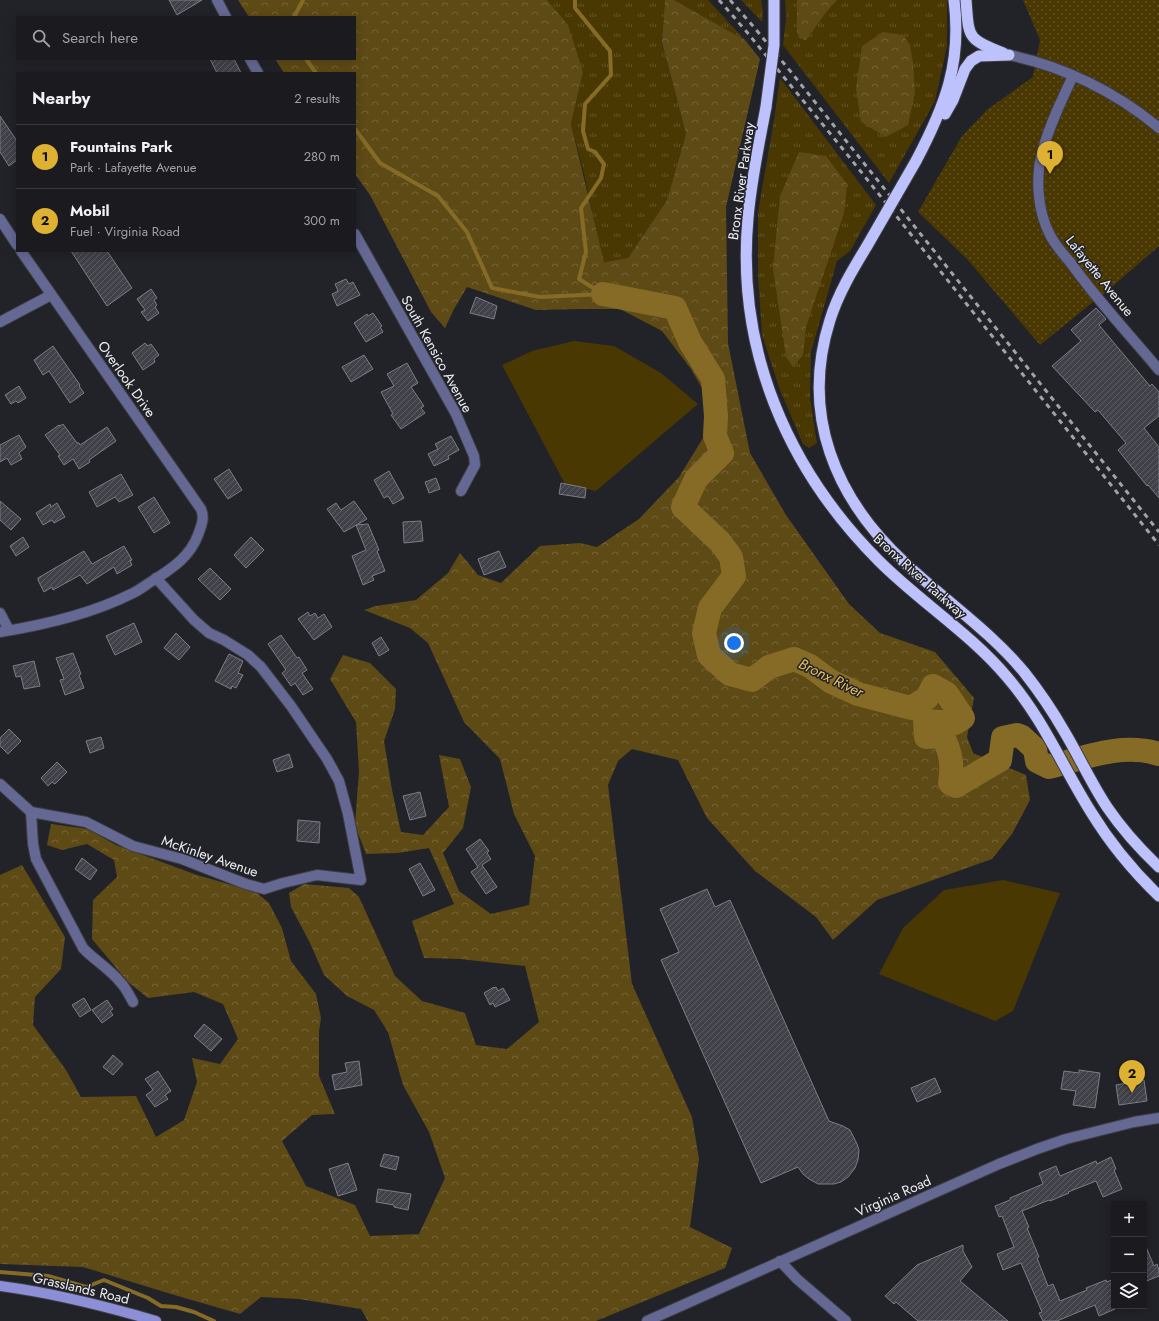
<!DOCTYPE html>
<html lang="en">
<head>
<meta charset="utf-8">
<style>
	body { margin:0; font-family:Jost,sans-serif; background:#27272c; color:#f1f3f6 }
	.controls { position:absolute; right:12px; bottom:12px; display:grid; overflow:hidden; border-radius:0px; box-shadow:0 2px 10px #0003 }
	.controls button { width:36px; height:36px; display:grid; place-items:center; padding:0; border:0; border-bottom:1px solid #38383d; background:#1a1a1f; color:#f1f3f6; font:20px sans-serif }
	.you { position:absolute; left:734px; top:643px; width:14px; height:14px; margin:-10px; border:3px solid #fff; border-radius:50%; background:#1a73e8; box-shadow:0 0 0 6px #1a73e833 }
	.badge { display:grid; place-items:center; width:26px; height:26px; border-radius:50%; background:#deb133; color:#111; font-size:13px; font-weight:700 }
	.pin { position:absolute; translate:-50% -33px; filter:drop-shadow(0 1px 2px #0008) }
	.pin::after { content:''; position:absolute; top:21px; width:14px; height:12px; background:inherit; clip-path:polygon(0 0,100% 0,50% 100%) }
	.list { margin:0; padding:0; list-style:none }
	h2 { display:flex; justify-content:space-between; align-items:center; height:52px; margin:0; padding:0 16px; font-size:17px }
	h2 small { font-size:13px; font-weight:400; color:#9fa1a4 }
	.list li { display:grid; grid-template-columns:26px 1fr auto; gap:12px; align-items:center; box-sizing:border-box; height:64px; padding:0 16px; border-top:1px solid #38383d }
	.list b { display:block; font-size:15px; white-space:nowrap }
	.list p { margin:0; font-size:13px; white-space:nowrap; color:#9fa1a4 }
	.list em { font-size:13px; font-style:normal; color:#9fa1a4 }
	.icon { flex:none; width:22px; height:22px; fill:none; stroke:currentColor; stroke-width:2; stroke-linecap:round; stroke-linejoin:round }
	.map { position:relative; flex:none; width:1159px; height:1321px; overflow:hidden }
	.search { position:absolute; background:#1a1a1f; box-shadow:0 2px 10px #0003; left:16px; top:16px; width:340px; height:44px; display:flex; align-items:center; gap:10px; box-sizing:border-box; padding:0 14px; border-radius:0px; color:#9fa1a4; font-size:15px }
	.panel { position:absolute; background:#1a1a1f; box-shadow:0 2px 10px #0003; left:16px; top:72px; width:340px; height:180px; border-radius:0px }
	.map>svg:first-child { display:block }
</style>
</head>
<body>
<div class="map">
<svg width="1159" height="1321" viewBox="0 0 1159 1321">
	<defs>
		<pattern id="grass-tufts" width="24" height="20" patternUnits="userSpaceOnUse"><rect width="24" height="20" fill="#4a3803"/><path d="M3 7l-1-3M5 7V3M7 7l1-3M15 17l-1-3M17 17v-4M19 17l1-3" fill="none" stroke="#645528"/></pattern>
		<pattern id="forest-crowns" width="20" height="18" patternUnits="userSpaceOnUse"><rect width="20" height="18" fill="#5e4a15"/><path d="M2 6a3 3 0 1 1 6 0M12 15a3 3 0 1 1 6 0" fill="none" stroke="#756438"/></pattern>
		<pattern id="park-dots" width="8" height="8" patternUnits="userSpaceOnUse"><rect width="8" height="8" fill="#4a3803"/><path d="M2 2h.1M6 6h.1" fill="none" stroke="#645528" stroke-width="1.8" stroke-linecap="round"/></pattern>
		<pattern id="building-hatch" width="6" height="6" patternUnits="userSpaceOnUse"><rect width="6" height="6" fill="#414149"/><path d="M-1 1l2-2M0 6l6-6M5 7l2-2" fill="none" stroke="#5d5d64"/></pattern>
	</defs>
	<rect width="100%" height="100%" fill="#222229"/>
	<g fill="url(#grass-tufts)">
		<path d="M547,0H665L662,42L686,134L667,200L628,258L603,262L584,174L571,124L583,72Z"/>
		<path d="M674,0H708L745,40Z"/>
		<path d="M741,0H761L763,12L762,22Z"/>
		<path d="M785,0H947V46L935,101L889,183L783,45L786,18Z"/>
		<path d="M780,78L876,205L850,251L837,261L811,352L810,398L817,443L809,448L803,444L780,390L762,335L758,273V212L774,120Z"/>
	</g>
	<g fill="url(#forest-crowns)">
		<path d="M238,0H547L568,25L583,72L571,124L604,262L628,258L667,200L686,134L662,42L665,0H674L745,40L760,59L726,207L728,343L750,453L786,515L849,604L880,633L935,652L974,698L967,737L973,753L1026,775L1030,800L1012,834L992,859L877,900L833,940L816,917L755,871L707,818L678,760L632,749L618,761L608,785L632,984L692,1117L699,1159L690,1227L732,1248L725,1268L596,1321H368L361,1309L299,1299L261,1297L240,1314L171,1294L83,1267L0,1264V875L22,865L65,937L61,969L35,997L33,1025L66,1070L81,1097L136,1096L156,1137L184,1120L197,1082L192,1058L220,1064L238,1039L223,1004L194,992L148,998L128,982L92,939L93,900L117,877L114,860L87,844L62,850L47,845L51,824L88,829L116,845L197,875L256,892L269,903L282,928L291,961L316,994L321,1018L319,1031V1076L335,1114L312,1115L282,1141L306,1186L355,1205L370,1236L419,1234L445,1178L429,1132L403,1085L388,1032L374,1010L347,996L324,975L310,943L291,907L289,893L304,884L349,888L359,897L395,976L422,1001L465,1013L476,1045L507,1049L539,1022L525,966L460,959L424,958L412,921L454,904L429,848L398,853L366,854L355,825L359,771L356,722L330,679L343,655L370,663L396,689L395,709L384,741L392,790L401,832L423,835L449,807L439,755L460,759L471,787L463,828L443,853L459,891L491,914L529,905L535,856L514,814L500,759L464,722L428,643L410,628L364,610L376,606L416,600L448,573L460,553L478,575L501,583L540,546L580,543L597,547L639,519L679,477L703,438L706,395L691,369L662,331L620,309H581L536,310L467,287L454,309L445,328L431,312L370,195L355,174V73H284L275,59H355V17H249Z"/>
		<path d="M797,0H837L827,11L806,40L799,38L797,31Z"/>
		<path d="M883,32L903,35L910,45L913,63L915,93L908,125L886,137L861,122L856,89L862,46Z"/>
		<path d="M799,152L826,156L847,184L844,213L806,327L803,355L793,367L786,357L773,268L780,196Z"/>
	</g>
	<path fill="url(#park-dots)" d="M1023,0H1159V246L1114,285L1040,345L967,259L918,212L962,136L988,109L1033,77L1040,40Z"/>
	<g fill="#4a3803">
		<path d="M574,341L614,346L661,373L698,404L596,491L565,484L502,365L532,351Z"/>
		<path d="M1003,880L1060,893L1013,1011L995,1021L879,974L903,928L944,890Z"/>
	</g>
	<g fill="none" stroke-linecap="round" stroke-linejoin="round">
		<g stroke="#856b26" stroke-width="4">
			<path d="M575,0V8L610,51L611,75L585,104L583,131L588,149L595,152L604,164L601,178L581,208L586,252L579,279L603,294"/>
			<path d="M294,17L303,0"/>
			<path d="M306,59L316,73"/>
			<path d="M355,129L380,163L438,196L467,232L492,288L540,297L603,294"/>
			<path d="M0,1272L48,1276L86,1287L104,1280L148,1298L161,1306L176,1307L194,1312L214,1321"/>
		</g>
		<path stroke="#856b26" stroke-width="24" d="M603,294L675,308L690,342L713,379L716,416L715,436L722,453L696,479L683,507L720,542L731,557L734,576L710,608L704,633L709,655L730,674L752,680L769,667L794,659L810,666L830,681L858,694L911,708L927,698L933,686L947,694L963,718L955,723L925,721L926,737L943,736C951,754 953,764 950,783L956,786L1000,760L1003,738L1017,735L1022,737L1035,749L1037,761L1049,767C1083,758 1123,742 1159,754"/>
	</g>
	<g fill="url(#building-hatch)" stroke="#7c7d85">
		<path d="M169,0H202L177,15Z"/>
		<path d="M210,59H234L241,73H217Z"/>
		<path d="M0,116L17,141V160L9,166L0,152Z"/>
		<path d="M71,251H107L132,288L107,306Z"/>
		<path d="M346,279L349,284L353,282L360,295L337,306L332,294L338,291L335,284Z"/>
		<path d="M151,289L157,298L154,300L157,305L155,307L159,313L148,321L141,312L145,310L137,299Z"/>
		<path d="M476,297L497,306L494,319L470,313Z"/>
		<path d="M1096,308L1106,319L1099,325L1150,386L1152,384L1159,392V416L1144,428L1159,447V498L1148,485L1147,486L1118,450L1126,443L1098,410L1095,412L1052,366L1081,341L1071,330Z"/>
		<path d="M373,313L382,326L380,327L383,332L366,342L354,323L367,314L368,316Z"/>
		<path d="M145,343L148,346L151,344L159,355L154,359L155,362L143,370L132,353Z"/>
		<path d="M53,346L80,385L79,386L84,393L70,403L49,371L43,375L34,360Z"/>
		<path d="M364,355L373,369L351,382L342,367Z"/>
		<path d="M407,363L418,383L411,387L424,406L421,408L425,413L401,429L391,415L393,414L381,392L394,386L387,374Z"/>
		<path d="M19,386L26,398L18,403L16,401L11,404L5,395Z"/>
		<path d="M63,424L77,443H79L80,445L107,427L116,441L89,460L90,462L79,469L73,459L64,465L58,456L60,455L45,435L59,425L60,426Z"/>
		<path d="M19,435L26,447L19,453L22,459L11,465L7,458L0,462V445Z"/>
		<path d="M451,436L459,450L448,456L449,459L434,466L428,454L438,449L435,444Z"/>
		<path d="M229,469L242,490L228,499L214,479Z"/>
		<path d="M389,471L404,498L393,504L388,496L384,498L374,480Z"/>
		<path d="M121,474L133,495L119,502L115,497L97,507L89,492Z"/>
		<path d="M436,478L440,489L429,493L425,482Z"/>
		<path d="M561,483L586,488L585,498L559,494Z"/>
		<path d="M154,497L170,523L154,533L138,507Z"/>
		<path d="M0,501L21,519L11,530L0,520Z"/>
		<path d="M354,501L367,519L344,532L327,509L336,503L341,510Z"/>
		<path d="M57,503L65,517L54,523L52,520L43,525L36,513L50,504L51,507Z"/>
		<path d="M421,521L423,541L404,543L403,522Z"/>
		<path d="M368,524L379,550L377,551L385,571L372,576L374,580L363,585L352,556L366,550L356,525Z"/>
		<path d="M23,537L29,547L16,556L10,546Z"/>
		<path d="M251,537L264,550L246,568L234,555Z"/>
		<path d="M124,546L132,560L130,561L132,565L117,574L114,567L87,584L80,575L53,590L52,587L44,592L38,580V578L84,551L92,564Z"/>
		<path d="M499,551L506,567L484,575L478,559Z"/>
		<path d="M210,568L231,589L220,600L198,579Z"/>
		<path d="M308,612L310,616L315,613L318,618L324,614L332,627L314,640L298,619Z"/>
		<path d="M134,623L142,642L115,655L106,636Z"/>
		<path d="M176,633L190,647L179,660L164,648Z"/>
		<path d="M281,635L297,658L299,657L307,670L302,673L313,689L303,695L295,683L291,686L282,673L286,670L268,644Z"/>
		<path d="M381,637L389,650L379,656L372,643Z"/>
		<path d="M73,653L81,674L79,675L84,688L65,695L60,680L64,679L56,658Z"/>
		<path d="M229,654L243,661L238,673L243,675L236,688L232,686L231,689L215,681Z"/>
		<path d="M34,661L40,686L24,689L21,676L16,677L13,666Z"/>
		<path d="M9,729L21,741L8,754L0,746V738Z"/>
		<path d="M101,737L104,748L90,753L86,741Z"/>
		<path d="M289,754L293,767L277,772L273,760Z"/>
		<path d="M57,762L67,772L55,784L52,782L48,786L41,778Z"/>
		<path d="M420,792L426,816L410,820L403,796Z"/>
		<path d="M298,820L320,822L319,843L297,841Z"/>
		<path d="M480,839L489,851L487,853L491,859L482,865L497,887L486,894L471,872L478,867L466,849Z"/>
		<path d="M82,858L97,870L90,880L75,869Z"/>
		<path d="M420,863L435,890L423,896L409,869Z"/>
		<path d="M707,889L715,907L730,900L829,1121L843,1126L850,1130L857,1144L859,1150L858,1160L855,1168L848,1177L841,1182L834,1184H818L809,1179L803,1174L798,1167L761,1183L661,960L679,952L660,909Z"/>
		<path d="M494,987V988L496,987L498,991L503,988L510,1000L495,1007L493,1003L490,1005L484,993Z"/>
		<path d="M84,998L91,1010L80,1017L72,1005Z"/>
		<path d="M107,1000L113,1009L110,1011L113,1015L102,1023L92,1010Z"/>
		<path d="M204,1024L222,1039L211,1051L194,1036Z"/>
		<path d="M113,1055L123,1064L113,1075L103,1067Z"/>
		<path d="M359,1061L362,1085L335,1090L332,1075L347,1072L345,1063Z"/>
		<path d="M1079,1070L1100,1073L1095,1108L1073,1105L1076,1091L1061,1089L1064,1071L1079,1073Z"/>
		<path d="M158,1071L171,1091L165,1095L168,1099L155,1107L146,1095L153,1090L145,1079Z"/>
		<path d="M935,1078L941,1092L917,1102L911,1088Z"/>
		<path d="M1144,1080L1147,1101L1119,1105L1116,1085Z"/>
		<path d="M384,1154L399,1157L396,1170L380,1166Z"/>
		<path d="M1111,1157L1116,1169L1114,1170L1122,1189L1103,1197L1096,1181L1068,1192L1069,1193L1050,1201L1049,1200L1022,1211L1029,1227L1027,1228L1039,1257L1037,1258L1048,1286L1053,1284L1060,1301L1087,1290L1086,1288L1106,1280L1107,1282L1114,1279V1306H1115V1309L1099,1316L1095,1305L1057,1321H1043L1039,1313L1042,1312L1021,1263L1003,1270L997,1254L1014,1247L1002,1216L999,1217L995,1206L1010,1200V1198L1043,1184L1039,1173L1056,1166L1060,1176L1096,1161L1097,1164Z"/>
		<path d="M348,1163L357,1190L338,1196L329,1169Z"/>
		<path d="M378,1189L411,1194L408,1210L394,1207V1205L376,1202Z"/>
		<path d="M1144,1242L1154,1266L1157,1264L1159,1270V1276L1144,1282Z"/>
		<path d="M963,1245V1251L972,1267L960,1281L1008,1321H918L896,1302L894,1304L885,1296L917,1265Z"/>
	</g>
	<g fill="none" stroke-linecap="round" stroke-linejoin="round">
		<g stroke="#3e3e45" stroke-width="12">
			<g id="minor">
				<path d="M217,0L226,17"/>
				<path d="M250,59L258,73"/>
				<path d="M1073,76C1062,99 1050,124 1043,149C1035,176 1037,210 1050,235C1055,245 1063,254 1070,262C1097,300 1129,334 1159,370"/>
				<path d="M0,219L17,245"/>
				<path d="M355,234L456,414L474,456L475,465L461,491"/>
				<path d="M0,322L51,295"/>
				<path d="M0,613L9,630"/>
				<path d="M0,632C44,625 91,614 131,594C140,590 148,583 157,578C174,567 190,556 198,535C201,526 205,519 201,509L21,251"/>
				<path d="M0,784L31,812L86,822L133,846L182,859L246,884L264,889L283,883L317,875L361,880L348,814L339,781L327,759L291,706L261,667L248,655L224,640L209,633L194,620L156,578"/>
				<path d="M31,812L33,844L36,859L83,948C94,960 110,969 121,983C126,988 129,995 133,1002"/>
				<path d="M780,1261L797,1279L846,1321"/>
			</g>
		</g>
		<g stroke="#3e3e45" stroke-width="12">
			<g id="tertiary">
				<path d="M1009,55C1063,66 1116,92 1159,128"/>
				<path d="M647,1321L999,1164L1037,1149L1066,1139L1134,1122L1159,1118"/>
			</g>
		</g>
		<g stroke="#3e3e45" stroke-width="12">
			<path id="secondary" d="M0,1286C53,1293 105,1306 156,1321"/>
		</g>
		<g stroke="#3e3e45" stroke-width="13">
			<g id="trunk">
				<path d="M966,0C969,37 966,39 1003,53"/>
				<path d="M766,107C759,144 751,181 748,218C736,349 787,469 879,561C920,602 970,633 1007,677C1044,720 1062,766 1091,812C1110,843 1133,871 1159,896"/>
				<path d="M945,114L953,100L965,69L971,61L979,56L1009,55"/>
				<path d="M916,161C945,106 962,63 954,0"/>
				<path d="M867,246C853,269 838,294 830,320C800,414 835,498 904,562C943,599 989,630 1024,672C1039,691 1052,710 1064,731C1079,756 1091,783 1107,807C1122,829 1140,849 1159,867"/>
			</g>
		</g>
		<use href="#minor" stroke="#666894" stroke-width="10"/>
		<use href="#tertiary" stroke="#666894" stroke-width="10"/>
		<use href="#secondary" stroke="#8c8fd6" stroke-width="10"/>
		<use href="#trunk" stroke="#bdc1fc" stroke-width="11"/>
		<g stroke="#a2a3a8" stroke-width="3" stroke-dasharray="5 5" stroke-linecap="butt">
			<path d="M719,0L746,31L842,148L1159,545"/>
			<path d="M730,0L753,26L791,72L1159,532"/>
		</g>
		<g stroke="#3e3e45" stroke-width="13" stroke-linecap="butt">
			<g id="trunk-bridge">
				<path d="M766,107L774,45V0"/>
				<path d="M867,246L916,161"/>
			</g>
		</g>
		<use href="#trunk-bridge" stroke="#bdc1fc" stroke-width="11"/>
	</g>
	<g text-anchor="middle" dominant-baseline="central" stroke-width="3" stroke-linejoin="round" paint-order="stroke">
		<g font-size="14" fill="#ecedf1" stroke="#222229">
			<text transform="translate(741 181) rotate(-82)">Bronx River Parkway</text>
			<text transform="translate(1100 276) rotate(51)">Lafayette Avenue</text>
			<text transform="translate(437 354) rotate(61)">South Kensico Avenue</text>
			<text transform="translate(127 379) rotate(55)">Overlook Drive</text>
			<text transform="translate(920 576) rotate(42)">Bronx River Parkway</text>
			<text transform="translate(210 856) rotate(19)">McKinley Avenue</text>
			<text transform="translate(893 1196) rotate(-24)">Virginia Road</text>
			<text transform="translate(81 1288) rotate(13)">Grasslands Road</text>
		</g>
		<g font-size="15" font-style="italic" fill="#e4be5f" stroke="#222229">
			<text transform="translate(831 678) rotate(26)">Bronx River</text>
		</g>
	</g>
</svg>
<div class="controls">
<button>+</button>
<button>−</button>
<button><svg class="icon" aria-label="layers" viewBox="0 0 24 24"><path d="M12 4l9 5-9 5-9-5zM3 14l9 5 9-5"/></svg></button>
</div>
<div class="you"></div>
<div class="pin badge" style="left:1050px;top:174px">1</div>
<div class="pin badge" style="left:1132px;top:1093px">2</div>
<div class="search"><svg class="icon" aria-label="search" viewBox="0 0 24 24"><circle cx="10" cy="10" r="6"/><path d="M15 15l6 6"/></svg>Search here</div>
<section class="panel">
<h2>Nearby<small>2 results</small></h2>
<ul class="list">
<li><span class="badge">1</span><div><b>Fountains Park</b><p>Park · Lafayette Avenue</p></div><em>280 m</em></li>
<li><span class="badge">2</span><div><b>Mobil</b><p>Fuel · Virginia Road</p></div><em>300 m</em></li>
</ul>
</section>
</div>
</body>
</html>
